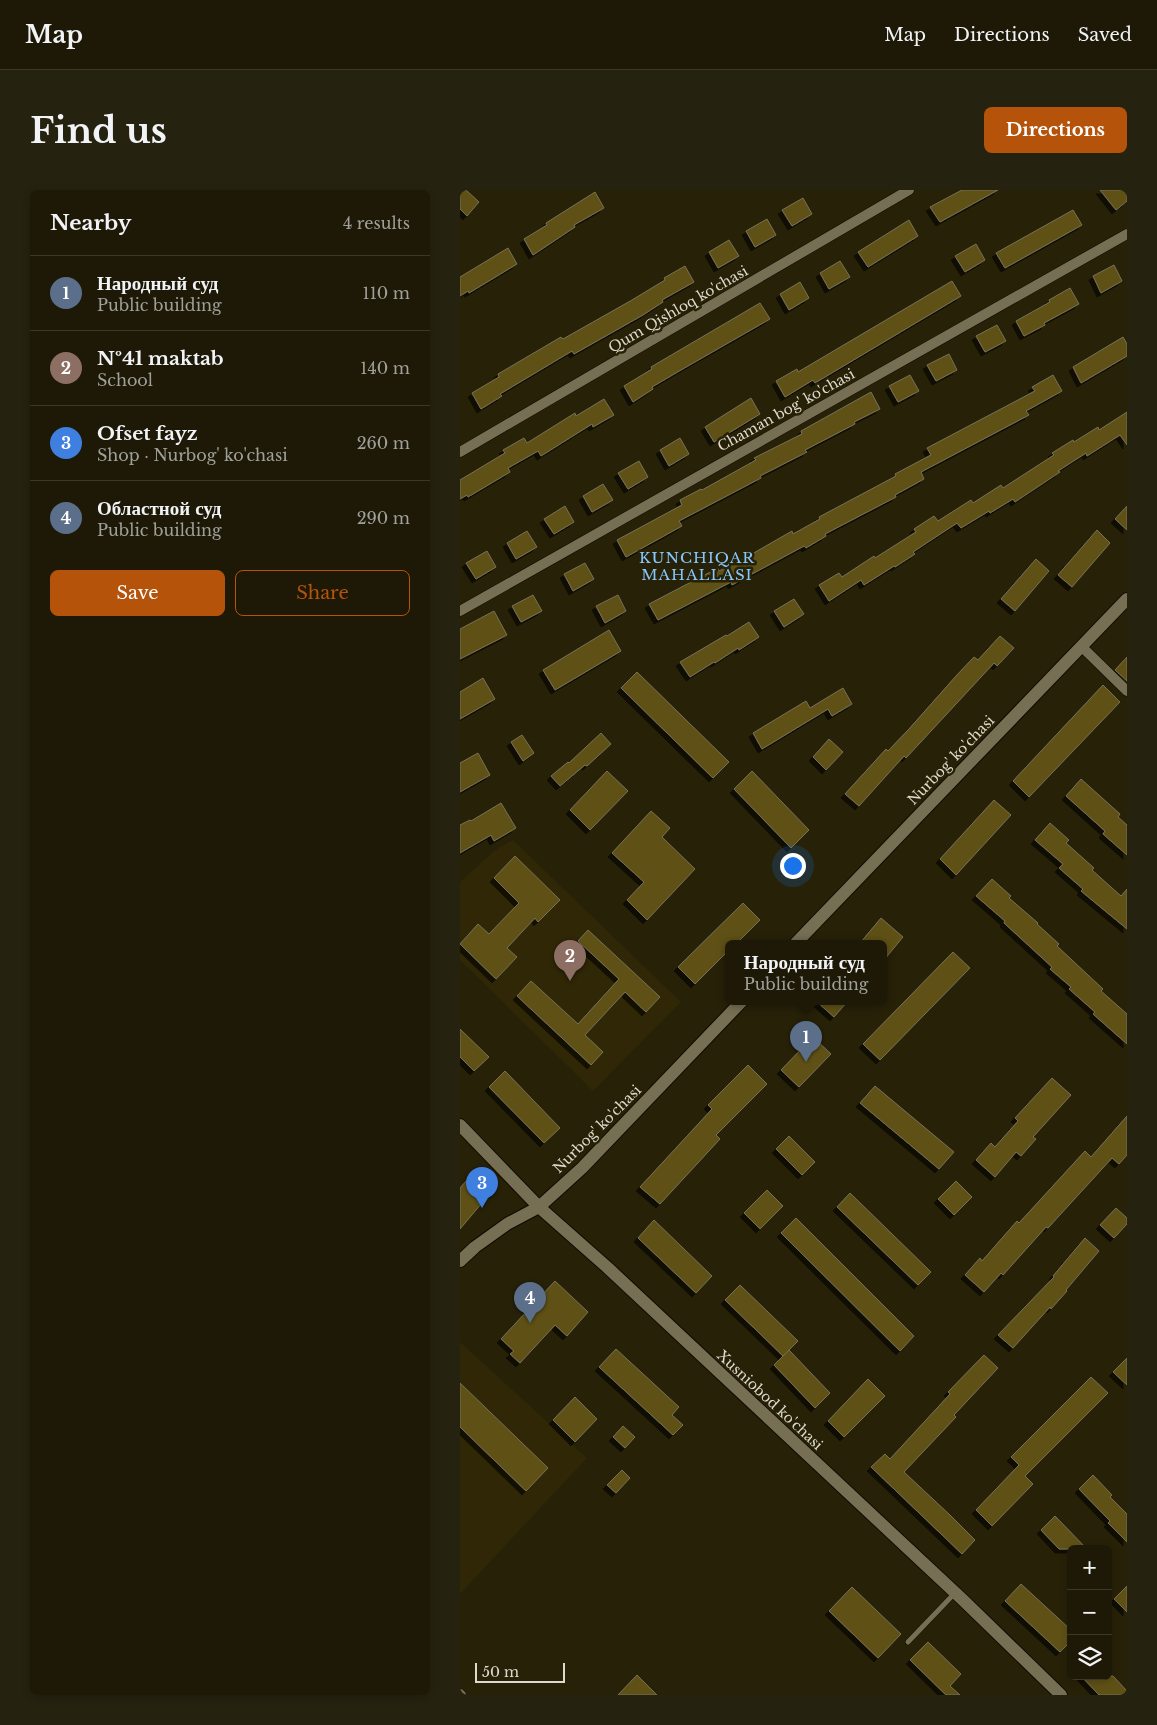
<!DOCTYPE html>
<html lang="en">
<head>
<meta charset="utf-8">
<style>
	body { margin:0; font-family:"Libre Baskerville",serif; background:#252210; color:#f1f3f6 }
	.controls { position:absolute; right:15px; bottom:15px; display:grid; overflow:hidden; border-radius:8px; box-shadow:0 2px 8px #0003 }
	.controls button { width:45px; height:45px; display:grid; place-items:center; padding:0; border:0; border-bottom:1px solid #3b3828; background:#1d1906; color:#f1f3f6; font:25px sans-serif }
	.scale { position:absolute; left:15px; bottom:12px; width:90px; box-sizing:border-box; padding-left:5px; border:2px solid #dedacb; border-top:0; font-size:14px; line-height:18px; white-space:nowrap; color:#dedacb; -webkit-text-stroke:4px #272108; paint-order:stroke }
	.you { position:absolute; left:332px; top:675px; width:18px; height:18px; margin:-12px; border:4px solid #fff; border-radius:50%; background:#1a73e8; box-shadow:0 0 0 8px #1a73e833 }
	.badge { display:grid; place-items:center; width:32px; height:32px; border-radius:50%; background:#b45309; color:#fff; font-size:16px; font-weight:700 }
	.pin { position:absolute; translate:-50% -41px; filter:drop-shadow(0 1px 2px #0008) }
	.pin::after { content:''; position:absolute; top:26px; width:18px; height:15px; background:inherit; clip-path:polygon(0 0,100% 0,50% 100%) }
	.popup { position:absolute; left:265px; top:750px; width:162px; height:65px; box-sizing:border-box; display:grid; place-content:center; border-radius:8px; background:#1d1906; filter:drop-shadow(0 1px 4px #0005); font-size:16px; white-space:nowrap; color:#a0a09b }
	.popup b { font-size:19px; color:#f1f3f6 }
	.popup::after { content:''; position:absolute; left:50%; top:100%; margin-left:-10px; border:10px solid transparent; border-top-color:#1d1906 }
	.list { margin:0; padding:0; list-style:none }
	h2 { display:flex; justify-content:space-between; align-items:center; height:65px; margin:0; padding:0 20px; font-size:21px }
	h2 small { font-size:16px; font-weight:400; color:#a0a09b }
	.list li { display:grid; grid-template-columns:32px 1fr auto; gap:15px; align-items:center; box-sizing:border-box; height:75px; padding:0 20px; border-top:1px solid #3b3828 }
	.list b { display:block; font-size:19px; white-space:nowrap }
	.list p { margin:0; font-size:16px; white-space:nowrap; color:#a0a09b }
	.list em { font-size:16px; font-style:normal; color:#a0a09b }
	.actions { display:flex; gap:10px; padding:15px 20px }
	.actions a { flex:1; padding:11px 0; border:1px solid #b45309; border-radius:8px; text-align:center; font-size:18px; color:#b45309 }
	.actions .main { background:#b45309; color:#fff }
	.icon { flex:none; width:28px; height:28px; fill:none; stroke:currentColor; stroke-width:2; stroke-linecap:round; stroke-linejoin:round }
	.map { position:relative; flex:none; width:667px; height:1505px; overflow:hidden; border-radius:8px }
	header { display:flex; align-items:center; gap:30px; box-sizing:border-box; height:70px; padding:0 25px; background:#1d1906; border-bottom:1px solid #3b3828 }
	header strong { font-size:24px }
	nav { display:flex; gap:28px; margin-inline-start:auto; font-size:18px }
	.intro { display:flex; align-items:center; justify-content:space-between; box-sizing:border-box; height:120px; padding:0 30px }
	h1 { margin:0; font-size:35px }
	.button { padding:12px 22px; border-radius:8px; background:#b45309; color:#fff; font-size:18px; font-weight:700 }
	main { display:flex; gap:30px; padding:0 30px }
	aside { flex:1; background:#1d1906; border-radius:8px; box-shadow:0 2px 8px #0003 }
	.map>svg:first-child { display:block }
</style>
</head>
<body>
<header>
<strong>Map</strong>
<nav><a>Map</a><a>Directions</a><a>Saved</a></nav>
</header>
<div class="intro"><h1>Find us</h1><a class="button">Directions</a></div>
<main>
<aside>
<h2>Nearby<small>4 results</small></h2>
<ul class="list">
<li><span class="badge" style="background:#5c6f8a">1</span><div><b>Народный суд</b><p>Public building</p></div><em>110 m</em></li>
<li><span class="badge" style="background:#8d6e63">2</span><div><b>№41 maktab</b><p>School</p></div><em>140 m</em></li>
<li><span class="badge" style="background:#3f7fe0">3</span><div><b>Ofset fayz</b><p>Shop · Nurbog' ko'chasi</p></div><em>260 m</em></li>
<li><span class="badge" style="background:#5c6f8a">4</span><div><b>Областной суд</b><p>Public building</p></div><em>290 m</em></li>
</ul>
<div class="actions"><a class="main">Save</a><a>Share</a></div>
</aside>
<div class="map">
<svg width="667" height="1505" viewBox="0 0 667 1505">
	<defs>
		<filter id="shadow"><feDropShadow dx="-4" dy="4" stdDeviation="0" flood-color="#0009"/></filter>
	</defs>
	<rect width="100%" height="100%" fill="#272108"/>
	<g fill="#2f2706">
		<path d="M53,650L221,812L133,901L0,770V692L34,661Z"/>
		<path d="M0,1152L127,1268L0,1404Z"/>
	</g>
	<g fill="#5e5119" stroke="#787157" filter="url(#shadow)">
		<path d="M0,0H6L19,12L7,26L0,19Z"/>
		<path d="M502,0H538L480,32L470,17Z"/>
		<path d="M640,0H667V11L656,20Z"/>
		<path d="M135,2L144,18L114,35L115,37L73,65L64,49L87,35L86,33Z"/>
		<path d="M343,8L352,24L332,36L322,20Z"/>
		<path d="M613,20L622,35L545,78L536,63Z"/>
		<path d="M307,29L316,45L295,57L286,41Z"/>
		<path d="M449,30L458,46L408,77L398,62Z"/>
		<path d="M269,50L279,66L258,78L249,62Z"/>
		<path d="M516,54L525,70L505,82L495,66Z"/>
		<path d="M48,58L57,74L9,103L8,101L0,106V87Z"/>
		<path d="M380,71L390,87L369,99L360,83Z"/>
		<path d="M654,75L662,91L641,103L633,86Z"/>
		<path d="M225,76L234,92L202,110L203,112L183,125L114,164L112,161L40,204L42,206L21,219L12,203L39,187L38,184L101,147L103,149L172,110L205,90L204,88Z"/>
		<path d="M492,91L501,106L355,193L353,190L325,207L316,191L337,179L338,182Z"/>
		<path d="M340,92L349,108L329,120L320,104Z"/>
		<path d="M610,98L619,114L584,133L585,135L564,146L556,131L590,112L589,110Z"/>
		<path d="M300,113L310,129L221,180L192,197L193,199L173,212L164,196L192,179L191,177Z"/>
		<path d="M537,135L546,151L525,162L516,146Z"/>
		<path d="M663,147L667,154V166L621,193L613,177Z"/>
		<path d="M489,164L497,180L476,191L467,175Z"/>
		<path d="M450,185L459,201L438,212L429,196Z"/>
		<path d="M593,185L602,201L566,221L569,225L461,282L464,289L435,305L436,307L365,344L366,346L346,358L344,356L294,383L272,395L271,392L198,430L189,414L258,378L259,381L285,368L332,341L333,344L360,329L359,327L436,286L435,284L471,265L467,258L575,201L572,197Z"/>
		<path d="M411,202L420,219L394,232L395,234L345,260L347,262L300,286L301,288L219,331L222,336L166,367L157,350L222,315L220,310L241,299L242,300L296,270L294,268L342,244L341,241Z"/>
		<path d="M291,208L300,224L254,252L245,237Z"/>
		<path d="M144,209L154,225L133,237L132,234L81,266L78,261L48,278L50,282L8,307L7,305L0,309V290L45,263L43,260L64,248L67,253L115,223L116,226Z"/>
		<path d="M667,222V255L660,245L627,266L626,263L598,281L600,282L555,312L553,309L530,323L529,321L501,338L497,333L453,362L455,364L435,377L434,376L404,395L401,390L369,411L359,395L379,383L382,387L414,366L415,368L456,342L454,339L474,326L478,331L511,310L513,313L541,295L543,298L594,265L592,263L613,250L614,252L638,237L639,240Z"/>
		<path d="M220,248L229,264L209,276L200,260Z"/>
		<path d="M179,271L188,287L168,299L158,283Z"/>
		<path d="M143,294L153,310L132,322L123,306Z"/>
		<path d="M105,316L114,332L94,344L84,329Z"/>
		<path d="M667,316V340L655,329Z"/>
		<path d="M637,340L650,353L612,397L598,385Z"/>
		<path d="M67,341L77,357L56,369L47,353Z"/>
		<path d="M27,361L36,377L16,389L6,373Z"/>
		<path d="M576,369L589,381L555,421L541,409Z"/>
		<path d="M125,373L134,389L113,401L104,384Z"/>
		<path d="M73,405L82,421L61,432L52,416Z"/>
		<path d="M158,405L166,421L145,433L136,416Z"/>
		<path d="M334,409L344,424L324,437L314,421Z"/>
		<path d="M34,421L47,445L0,469V439Z"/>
		<path d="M289,432L299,447L279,460L278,458L255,473L254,472L230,487L220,472L266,445L267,446Z"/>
		<path d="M149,440L161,461L95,500L83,480Z"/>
		<path d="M540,446L554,458L537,476L534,473L446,568L444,566L399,616L385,604L426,559L428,561L449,539L496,486L514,467L518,470Z"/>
		<path d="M667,467V491L655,480Z"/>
		<path d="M177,482L269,572L253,588L161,498Z"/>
		<path d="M23,488L35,509L0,529V502Z"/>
		<path d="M643,495L660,512L569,607L553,591Z"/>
		<path d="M383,498L392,514L372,526L368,519L302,559L293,543L346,511L350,518Z"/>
		<path d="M141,543L151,554L127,576L125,575L100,596L91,586L108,572L109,573Z"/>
		<path d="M62,545L74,563L63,571L51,552Z"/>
		<path d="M369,549L383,562L366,580L353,567Z"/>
		<path d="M18,563L30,585L0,602V573Z"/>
		<path d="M147,581L168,601L130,640L110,620Z"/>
		<path d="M292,581L349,640L331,658L274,599Z"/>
		<path d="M621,589L660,624L658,627L667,635V665L643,644L645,641L606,606Z"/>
		<path d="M534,610L551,625L496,685L480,669Z"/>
		<path d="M41,613L56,638L34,651L31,645L0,663V635L10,630L11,631Z"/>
		<path d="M191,621L210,638L202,647L235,679L187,730L167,710L184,692L152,663Z"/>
		<path d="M590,633L609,650L606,653L634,678L632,680L661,706L667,699V739L621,701L623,699L599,678L603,674L575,650Z"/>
		<path d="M55,666L100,710L78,732L75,728L47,758L57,767L36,789L0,754L18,734L29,744L59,713L34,688Z"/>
		<path d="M532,689L551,706L549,708L578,733L577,734L599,754L597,756L643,799L641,801L667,824V854L633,824L635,822L609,799L611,797L590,779L592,777L544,733L545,731L516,706Z"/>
		<path d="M283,713L300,730L277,753H268V761L235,794L218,777Z"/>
		<path d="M421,728L443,747L424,770V753H400Z"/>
		<path d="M128,740L200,807L186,822L165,802L125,845L143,862L131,875L57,806L71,791L118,834L159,789L118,751Z"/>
		<path d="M493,762L510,778L420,870L403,854Z"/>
		<path d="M356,811H388L374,827Z"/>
		<path d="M0,839L29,867L14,881L0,867Z"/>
		<path d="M353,847L371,864L339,897L321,880Z"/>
		<path d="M288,875L307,894L256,945L260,949L200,1014L180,997L252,919L248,915Z"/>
		<path d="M45,881L100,938L84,953L29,897Z"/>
		<path d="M592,888L611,905L573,947L576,949L561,966L556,962L535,987L516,970L531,953L535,957L558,931L555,928Z"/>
		<path d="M415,896L494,962L479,979L400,913Z"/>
		<path d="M667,926V965L659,974L652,968L588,1038L586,1037L543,1085L541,1083L524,1102L505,1085L520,1068L522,1071L557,1031L559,1033L625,961L631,967Z"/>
		<path d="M329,946L355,972L342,985L316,959Z"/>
		<path d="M7,990L27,1007L0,1039V998Z"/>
		<path d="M496,991L512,1007L494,1025L478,1009Z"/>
		<path d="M307,1000L323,1016L300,1039L284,1023Z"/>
		<path d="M390,1003L471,1082L458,1095L377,1017Z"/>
		<path d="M656,1018L667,1028V1034L654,1048L640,1035Z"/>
		<path d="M336,1028L454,1146L440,1161L321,1043Z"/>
		<path d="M194,1030L252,1086L236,1103L178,1048Z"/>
		<path d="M625,1048L639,1061L606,1100L607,1101L591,1119L590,1117L553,1158L538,1145L594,1087L593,1086Z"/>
		<path d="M95,1091L128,1122L107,1146L95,1135L60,1173L50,1164L54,1161L41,1149Z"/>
		<path d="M280,1095L338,1151L323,1166L265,1110Z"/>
		<path d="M156,1159L219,1217L212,1225L223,1235L213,1245L139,1177Z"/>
		<path d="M329,1160L370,1203L355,1218L314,1175Z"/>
		<path d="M524,1165L538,1178L494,1225L496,1227L444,1282L491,1326L515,1350L502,1364L411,1277L425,1264L430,1269L490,1204L488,1202Z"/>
		<path d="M667,1168V1195L653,1182Z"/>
		<path d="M631,1187L648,1203L565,1286L573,1294L532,1336L516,1320L559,1275L551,1267Z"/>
		<path d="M408,1189L425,1206L384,1247L368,1231Z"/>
		<path d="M0,1193L88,1278L66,1301L0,1237Z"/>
		<path d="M115,1207L137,1229L115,1252L93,1230Z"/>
		<path d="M163,1236L175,1247L165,1258L153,1247Z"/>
		<path d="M162,1280L170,1288L156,1303L147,1295Z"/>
		<path d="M633,1285L652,1305L650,1307L667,1324V1352L648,1333L650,1331L619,1299Z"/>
		<path d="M595,1326L627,1359H599L581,1340Z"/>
		<path d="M561,1394L611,1440V1451L600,1462L545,1411Z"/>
		<path d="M667,1396V1422L654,1409Z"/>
		<path d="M392,1397L441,1444L418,1468L369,1421Z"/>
		<path d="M468,1452L501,1484L490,1496L500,1505H486L450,1470Z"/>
		<path d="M177,1485L197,1505H158Z"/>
		<path d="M621,1486H653L667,1501V1505H639Z"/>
	</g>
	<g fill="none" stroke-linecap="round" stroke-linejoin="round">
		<g stroke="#100a00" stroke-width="6">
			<path id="service" d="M448,1452L494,1404"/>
		</g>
		<g stroke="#100a00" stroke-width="11">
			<g id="minor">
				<path d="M0,262L449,0"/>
				<path d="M0,421L667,44"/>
				<path d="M621,456L667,501"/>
				<path d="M0,1504L1,1505"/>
			</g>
		</g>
		<g stroke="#100a00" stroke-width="14">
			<g id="tertiary">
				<path d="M336,753L667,409"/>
				<path d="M0,935L79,1017L148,1078L503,1410L601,1505"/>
				<path d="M0,1071L15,1057L47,1034L79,1017L122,978L282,811"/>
			</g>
		</g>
		<use href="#service" stroke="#766f54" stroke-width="5"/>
		<use href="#minor" stroke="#766f54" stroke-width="10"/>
		<use href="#tertiary" stroke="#766f54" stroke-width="12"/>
	</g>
	<g text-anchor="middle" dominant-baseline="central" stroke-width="5" stroke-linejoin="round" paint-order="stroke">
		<g font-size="14" fill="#dedacb" stroke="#272108">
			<text transform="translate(218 119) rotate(-30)">Qum Qishloq ko'chasi</text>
			<text transform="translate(326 220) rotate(-29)">Chaman bog' ko'chasi</text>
			<text transform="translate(491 570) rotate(-46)">Nurbog' ko'chasi</text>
			<text transform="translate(137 939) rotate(-45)">Nurbog' ko'chasi</text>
			<text transform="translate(310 1210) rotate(43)">Xusniobod ko'chasi</text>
		</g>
		<g font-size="15" letter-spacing="1" fill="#86c7fc" stroke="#272108">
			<text x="237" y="367">KUNCHIQAR<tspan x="237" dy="17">MAHALLASI</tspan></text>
		</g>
	</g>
</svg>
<div class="controls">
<button>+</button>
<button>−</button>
<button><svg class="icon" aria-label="layers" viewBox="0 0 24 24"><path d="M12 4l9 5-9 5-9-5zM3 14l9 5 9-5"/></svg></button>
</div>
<div class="scale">50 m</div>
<div class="you"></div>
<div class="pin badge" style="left:346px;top:872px;background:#5c6f8a">1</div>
<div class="popup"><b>Народный суд</b>Public building</div>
<div class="pin badge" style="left:110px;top:791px;background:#8d6e63">2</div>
<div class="pin badge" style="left:22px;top:1018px;background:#3f7fe0">3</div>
<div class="pin badge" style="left:70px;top:1133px;background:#5c6f8a">4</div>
</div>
</main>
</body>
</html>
